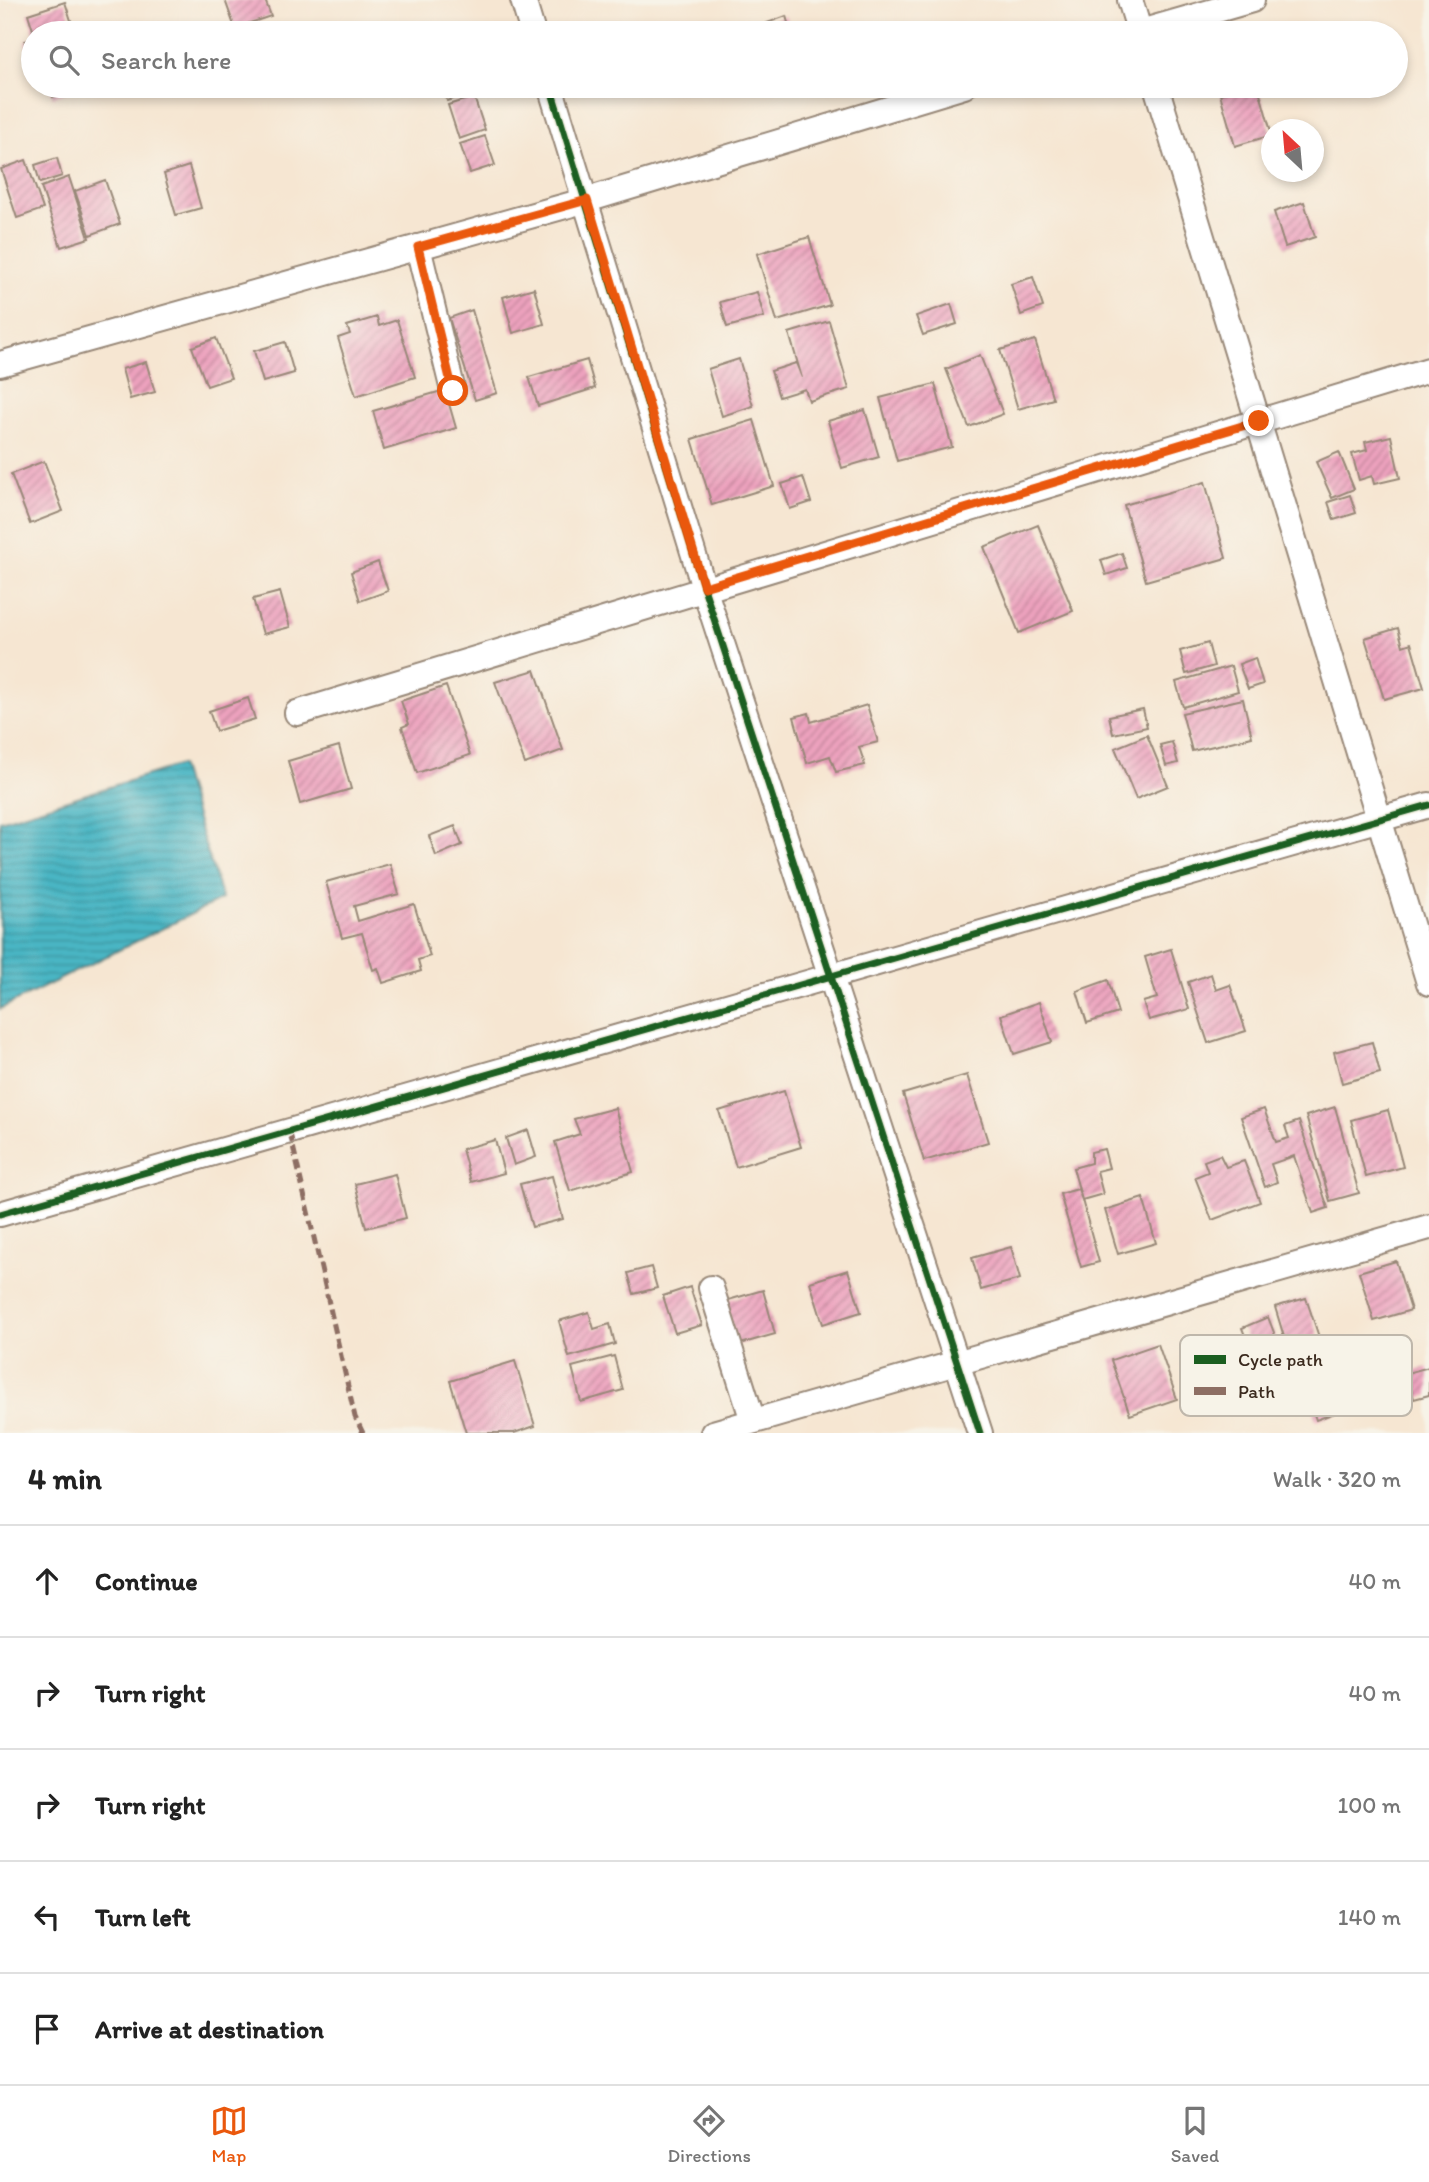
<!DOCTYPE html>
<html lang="en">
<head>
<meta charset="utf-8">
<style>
	body { margin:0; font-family:Itim,sans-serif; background:#f6f6f6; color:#222 }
	.compass { position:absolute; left:1261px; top:119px; width:63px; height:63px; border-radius:50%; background:#fff; box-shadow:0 4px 10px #0003; rotate:334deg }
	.stop { position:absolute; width:21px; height:21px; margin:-16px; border:5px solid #ea580c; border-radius:50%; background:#fff }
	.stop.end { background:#ea580c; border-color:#fff; box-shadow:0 2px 7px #0008 }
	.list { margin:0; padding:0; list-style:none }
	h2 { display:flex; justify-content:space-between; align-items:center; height:91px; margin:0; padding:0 28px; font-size:30px }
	h2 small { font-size:23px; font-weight:400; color:#767676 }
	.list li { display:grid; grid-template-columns:46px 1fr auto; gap:21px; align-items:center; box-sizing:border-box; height:112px; padding:0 28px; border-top:2px solid #e0e0e0 }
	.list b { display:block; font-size:26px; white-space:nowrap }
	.list em { font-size:23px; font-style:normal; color:#767676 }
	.icon { flex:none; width:38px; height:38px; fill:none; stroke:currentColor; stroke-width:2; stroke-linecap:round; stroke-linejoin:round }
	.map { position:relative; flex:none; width:1429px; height:1433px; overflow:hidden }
	.search { position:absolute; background:#fff; box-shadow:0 4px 10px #0003; left:21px; right:21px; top:21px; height:77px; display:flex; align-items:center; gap:18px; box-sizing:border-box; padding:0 24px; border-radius:38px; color:#767676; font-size:26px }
	.sheet { height:651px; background:#fff }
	nav { display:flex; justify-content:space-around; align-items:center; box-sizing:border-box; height:98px; border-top:2px solid #e0e0e0; background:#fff; font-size:19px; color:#767676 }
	nav a { display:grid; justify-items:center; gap:4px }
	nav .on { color:#ea580c }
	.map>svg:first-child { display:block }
</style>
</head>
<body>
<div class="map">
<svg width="1429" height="1433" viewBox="0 0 1429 1433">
	<defs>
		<pattern id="water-rules" width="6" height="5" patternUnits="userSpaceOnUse" patternTransform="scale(1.75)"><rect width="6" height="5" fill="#48b6c4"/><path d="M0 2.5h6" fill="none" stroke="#3d949f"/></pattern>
		<pattern id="building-hatch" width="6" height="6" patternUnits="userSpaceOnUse" patternTransform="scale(1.75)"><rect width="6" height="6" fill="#eda2be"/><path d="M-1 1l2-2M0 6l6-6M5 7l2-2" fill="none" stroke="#c1849a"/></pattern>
	</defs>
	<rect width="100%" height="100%" fill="#f7f3e8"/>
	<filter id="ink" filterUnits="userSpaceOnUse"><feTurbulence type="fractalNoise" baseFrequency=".0143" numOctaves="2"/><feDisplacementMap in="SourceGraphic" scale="14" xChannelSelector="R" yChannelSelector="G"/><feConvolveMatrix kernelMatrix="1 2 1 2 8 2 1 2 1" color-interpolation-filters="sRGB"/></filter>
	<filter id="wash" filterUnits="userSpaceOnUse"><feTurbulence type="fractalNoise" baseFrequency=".00686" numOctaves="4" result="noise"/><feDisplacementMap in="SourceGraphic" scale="28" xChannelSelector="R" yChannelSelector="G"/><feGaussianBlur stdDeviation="1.57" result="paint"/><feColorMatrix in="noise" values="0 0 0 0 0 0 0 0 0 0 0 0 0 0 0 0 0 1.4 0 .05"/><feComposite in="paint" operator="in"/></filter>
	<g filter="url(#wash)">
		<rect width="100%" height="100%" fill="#f6e6d2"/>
		<path fill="url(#water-rules)" stroke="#427071" stroke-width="2" d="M180,765L222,899L0,1009V821Z"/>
		<g id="blocks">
			<g fill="url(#building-hatch)">
				<path d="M225,0H265L271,16L235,28Z"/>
				<path d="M65,2L75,33H34L28,14Z"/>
				<path d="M786,16L791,33H771L767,23Z"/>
				<path d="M33,39V66L25,41Z"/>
				<path d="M49,86H84L53,97Z"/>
				<path d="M442,86H467L469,94L447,101Z"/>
				<path d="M1249,86H1258L1272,135L1235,146L1220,94Z"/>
				<path d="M474,97L485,130L459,139L448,105Z"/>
				<path d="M485,136L495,165L470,173L460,144Z"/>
				<path d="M57,158L62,176L40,183L35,165Z"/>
				<path d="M26,160L43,209L17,218L1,169Z"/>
				<path d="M189,166L201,208L176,215L164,174Z"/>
				<path d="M69,177L89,238L61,247L41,187Z"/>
				<path d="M105,180L120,224L90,235L75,191Z"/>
				<path d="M1304,202L1315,237L1285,247L1274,212Z"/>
				<path d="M809,237L830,305L777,321L757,254Z"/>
				<path d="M1033,277L1043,307L1021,315L1011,284Z"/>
				<path d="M534,288L544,324L513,333L503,297Z"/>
				<path d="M757,292L764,317L727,327L720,302Z"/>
				<path d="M951,304L957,324L923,335L916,316Z"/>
				<path d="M472,310L497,393L475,400L449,318Z"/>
				<path d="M377,317L379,326L397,320L415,377L356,396L338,338L350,334L347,326Z"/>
				<path d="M829,321L849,389L809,401L805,389L779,397L771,371L796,363L802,378L789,333Z"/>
				<path d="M216,338L231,378L207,386L192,347Z"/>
				<path d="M1035,340L1053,399L1018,409L1000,350Z"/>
				<path d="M285,342L294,373L263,382L254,351Z"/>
				<path d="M980,355L1003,414L969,427L946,369Z"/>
				<path d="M739,359L753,406L722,416L708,369Z"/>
				<path d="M587,360L595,388L538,406L529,377Z"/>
				<path d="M146,362L155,392L130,399L122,369Z"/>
				<path d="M935,384L952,447L897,461L880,398Z"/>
				<path d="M445,390L456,428L384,450L373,411Z"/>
				<path d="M865,410L879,457L842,468L828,421Z"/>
				<path d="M754,420L774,486L712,505L692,439Z"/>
				<path d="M1391,436L1400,478L1374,484L1372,476L1359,480L1352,454L1367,450L1365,442Z"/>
				<path d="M1339,452L1354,489L1332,498L1316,462Z"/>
				<path d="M44,461L63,511L30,524L11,474Z"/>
				<path d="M803,477L811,502L790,509L782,484Z"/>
				<path d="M1205,482L1226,558L1146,581L1124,505Z"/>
				<path d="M1350,495L1356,513L1334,520L1328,502Z"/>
				<path d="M1038,525L1073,611L1019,633L984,547Z"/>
				<path d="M1122,553L1127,568L1106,575L1101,560Z"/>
				<path d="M378,562L388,591L360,601L351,572Z"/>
				<path d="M280,592L290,627L263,634L253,599Z"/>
				<path d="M1398,628L1403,646L1411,643L1424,688L1384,699L1365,638Z"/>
				<path d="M1208,643L1214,666L1186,674L1180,651Z"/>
				<path d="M1255,658L1263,684L1248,689L1239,664Z"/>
				<path d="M1231,666L1238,691L1183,707L1176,682Z"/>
				<path d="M535,670L563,750L525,764L495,682Z"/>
				<path d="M446,686L470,755L417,773L402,727L409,724L401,701Z"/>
				<path d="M248,698L255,719L216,731L209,711Z"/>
				<path d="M1243,699L1252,737L1192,751L1182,713Z"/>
				<path d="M867,705L878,742L859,747L865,765L836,772L830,756L807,763L794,717L809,713L811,722Z"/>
				<path d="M1143,709L1147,727L1113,734L1109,716Z"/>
				<path d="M1147,735L1168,786L1136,799L1115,748Z"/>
				<path d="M1172,742L1178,763L1166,766L1160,745Z"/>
				<path d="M339,746L351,789L300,804L288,761Z"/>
				<path d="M455,826L462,845L436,856L429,836Z"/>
				<path d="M390,864L399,894L354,906L358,921L414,904L430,956L418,960L421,971L383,983L378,968L373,970L362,933L342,938L326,882Z"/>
				<path d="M1171,949L1189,1009L1149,1020L1143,1002L1157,998L1145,957Z"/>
				<path d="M1211,974L1216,990L1230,985L1246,1031L1208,1043L1188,982Z"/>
				<path d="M1108,980L1118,1013L1087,1023L1077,991Z"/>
				<path d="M1039,1002L1052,1042L1014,1054L1001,1015Z"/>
				<path d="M1372,1042L1380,1073L1342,1083L1334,1052Z"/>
				<path d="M967,1075L988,1142L924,1161L903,1094Z"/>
				<path d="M784,1091L801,1147L736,1167L719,1111Z"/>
				<path d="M1335,1107L1359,1193L1330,1201L1306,1116Z"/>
				<path d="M615,1108L633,1172L570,1191L555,1142L580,1134L574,1119Z"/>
				<path d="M1264,1109L1276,1142L1289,1138L1285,1126L1299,1121L1328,1208L1313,1213L1294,1156L1271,1164L1277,1182L1265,1187L1241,1117Z"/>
				<path d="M1388,1110L1403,1167L1366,1177L1351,1120Z"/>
				<path d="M528,1130L536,1157L514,1165L506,1138Z"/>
				<path d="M495,1140L504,1173L471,1182L462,1149Z"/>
				<path d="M1104,1149L1109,1168L1097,1171L1103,1194L1082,1200L1099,1262L1081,1267L1060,1194L1078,1189L1082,1200L1073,1168L1091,1163V1152Z"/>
				<path d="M1220,1155L1226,1167L1244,1161L1260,1202L1212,1220L1195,1177L1208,1172L1204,1161Z"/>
				<path d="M395,1174L406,1218L366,1228L355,1184Z"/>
				<path d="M552,1176L563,1219L532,1227L520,1184Z"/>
				<path d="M1143,1198L1156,1243L1118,1254L1105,1210Z"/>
				<path d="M1011,1247L1020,1279L981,1290L972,1258Z"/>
				<path d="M1396,1261L1411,1310L1374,1321L1359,1272Z"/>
				<path d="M651,1267L657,1288L634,1294L628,1273Z"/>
				<path d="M848,1270L861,1312L823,1324L810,1282Z"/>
				<path d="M690,1287L702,1325L675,1333L663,1296Z"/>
				<path d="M763,1290L775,1334L737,1345L725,1301Z"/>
				<path d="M1306,1298L1320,1340L1288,1350L1275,1307Z"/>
				<path d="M589,1312L594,1329L610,1324L615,1344L569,1357L559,1321Z"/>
				<path d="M1268,1317L1290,1374L1264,1384L1242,1328Z"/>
				<path d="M1158,1344L1177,1399L1130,1415L1111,1360Z"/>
				<path d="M614,1356L623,1390L581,1402L572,1367Z"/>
				<path d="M515,1361L535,1426L514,1433H466L450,1381Z"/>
				<path d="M1429,1367V1395L1414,1399L1407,1373Z"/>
				<path d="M1347,1377L1357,1405L1316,1420L1306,1391Z"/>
			</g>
		</g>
	</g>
	<g filter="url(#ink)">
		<use href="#blocks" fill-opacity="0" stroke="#988878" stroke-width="2"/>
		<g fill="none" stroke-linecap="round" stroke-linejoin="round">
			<g stroke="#988878" stroke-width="28">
				<g id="minor">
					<path d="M523,0L533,33"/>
					<path d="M1130,0L1140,33"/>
					<path d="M1137,33L1252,0"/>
					<path d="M550,86L704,588L980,1433"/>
					<path d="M1156,86L1429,983"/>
					<path d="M418,247L453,391"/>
					<path d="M0,364L587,200L964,86"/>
					<path d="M297,713L1429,370"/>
					<path d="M0,1214L1429,805"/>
					<path d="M711,1288L753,1421"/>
					<path d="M713,1433L1429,1227"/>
				</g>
			</g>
			<use href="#minor" stroke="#fff" stroke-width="24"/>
			<path stroke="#8d6e63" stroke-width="5" stroke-dasharray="10 5" stroke-linecap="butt" d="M290,1133L355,1417L363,1433"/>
			<g stroke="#f7f3e8" stroke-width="11">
				<g id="cycleway">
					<path d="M550,86L704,588L980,1433"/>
					<path d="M0,1214L1429,805"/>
				</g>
			</g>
			<use href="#cycleway" stroke="#1b5e20" stroke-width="7"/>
		</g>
	</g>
	<g fill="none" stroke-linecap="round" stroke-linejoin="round" filter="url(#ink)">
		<path stroke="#ea580c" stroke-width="9" d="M453,391L418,247L587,200L704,587L1259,421"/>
	</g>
	<rect x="1180" y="1335" width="232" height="81" rx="10" fill="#f7f3e8" stroke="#bfb7ab" stroke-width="2"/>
	<rect x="1194" y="1355" width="32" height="9" fill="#1b5e20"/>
	<rect x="1194" y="1387" width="32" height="8" fill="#8d6e63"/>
	<g font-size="19" fill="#3b2a1e">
		<text x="1238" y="1366">Cycle path</text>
		<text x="1238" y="1398">Path</text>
	</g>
</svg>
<svg class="compass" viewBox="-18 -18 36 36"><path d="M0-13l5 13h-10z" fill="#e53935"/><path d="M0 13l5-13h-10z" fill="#767676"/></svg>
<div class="stop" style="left:453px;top:391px"></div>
<div class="stop end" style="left:1259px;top:421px"></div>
<div class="search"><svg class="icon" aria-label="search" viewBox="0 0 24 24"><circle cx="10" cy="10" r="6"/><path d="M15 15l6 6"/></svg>Search here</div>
</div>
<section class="sheet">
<h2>4 min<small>Walk · 320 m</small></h2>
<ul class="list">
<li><svg class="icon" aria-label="ahead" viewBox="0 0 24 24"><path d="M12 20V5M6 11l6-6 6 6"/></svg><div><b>Continue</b></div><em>40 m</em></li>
<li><svg class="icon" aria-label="right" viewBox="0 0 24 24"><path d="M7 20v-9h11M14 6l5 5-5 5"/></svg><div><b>Turn right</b></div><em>40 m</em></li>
<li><svg class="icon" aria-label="right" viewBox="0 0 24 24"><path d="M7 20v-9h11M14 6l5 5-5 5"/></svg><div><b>Turn right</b></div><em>100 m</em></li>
<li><svg class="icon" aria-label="left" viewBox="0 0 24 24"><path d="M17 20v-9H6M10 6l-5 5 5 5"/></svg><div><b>Turn left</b></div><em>140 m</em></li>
<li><svg class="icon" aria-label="arrive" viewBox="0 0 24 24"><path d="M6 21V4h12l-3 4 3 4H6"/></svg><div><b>Arrive at destination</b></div></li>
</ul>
</section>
<nav>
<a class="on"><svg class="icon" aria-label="map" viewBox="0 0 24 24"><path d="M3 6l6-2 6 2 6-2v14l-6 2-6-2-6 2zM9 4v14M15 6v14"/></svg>Map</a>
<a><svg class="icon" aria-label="directions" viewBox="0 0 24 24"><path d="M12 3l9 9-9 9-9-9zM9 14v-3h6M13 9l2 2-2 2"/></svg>Directions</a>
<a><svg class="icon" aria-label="saved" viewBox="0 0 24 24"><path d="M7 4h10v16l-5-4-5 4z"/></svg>Saved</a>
</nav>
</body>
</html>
